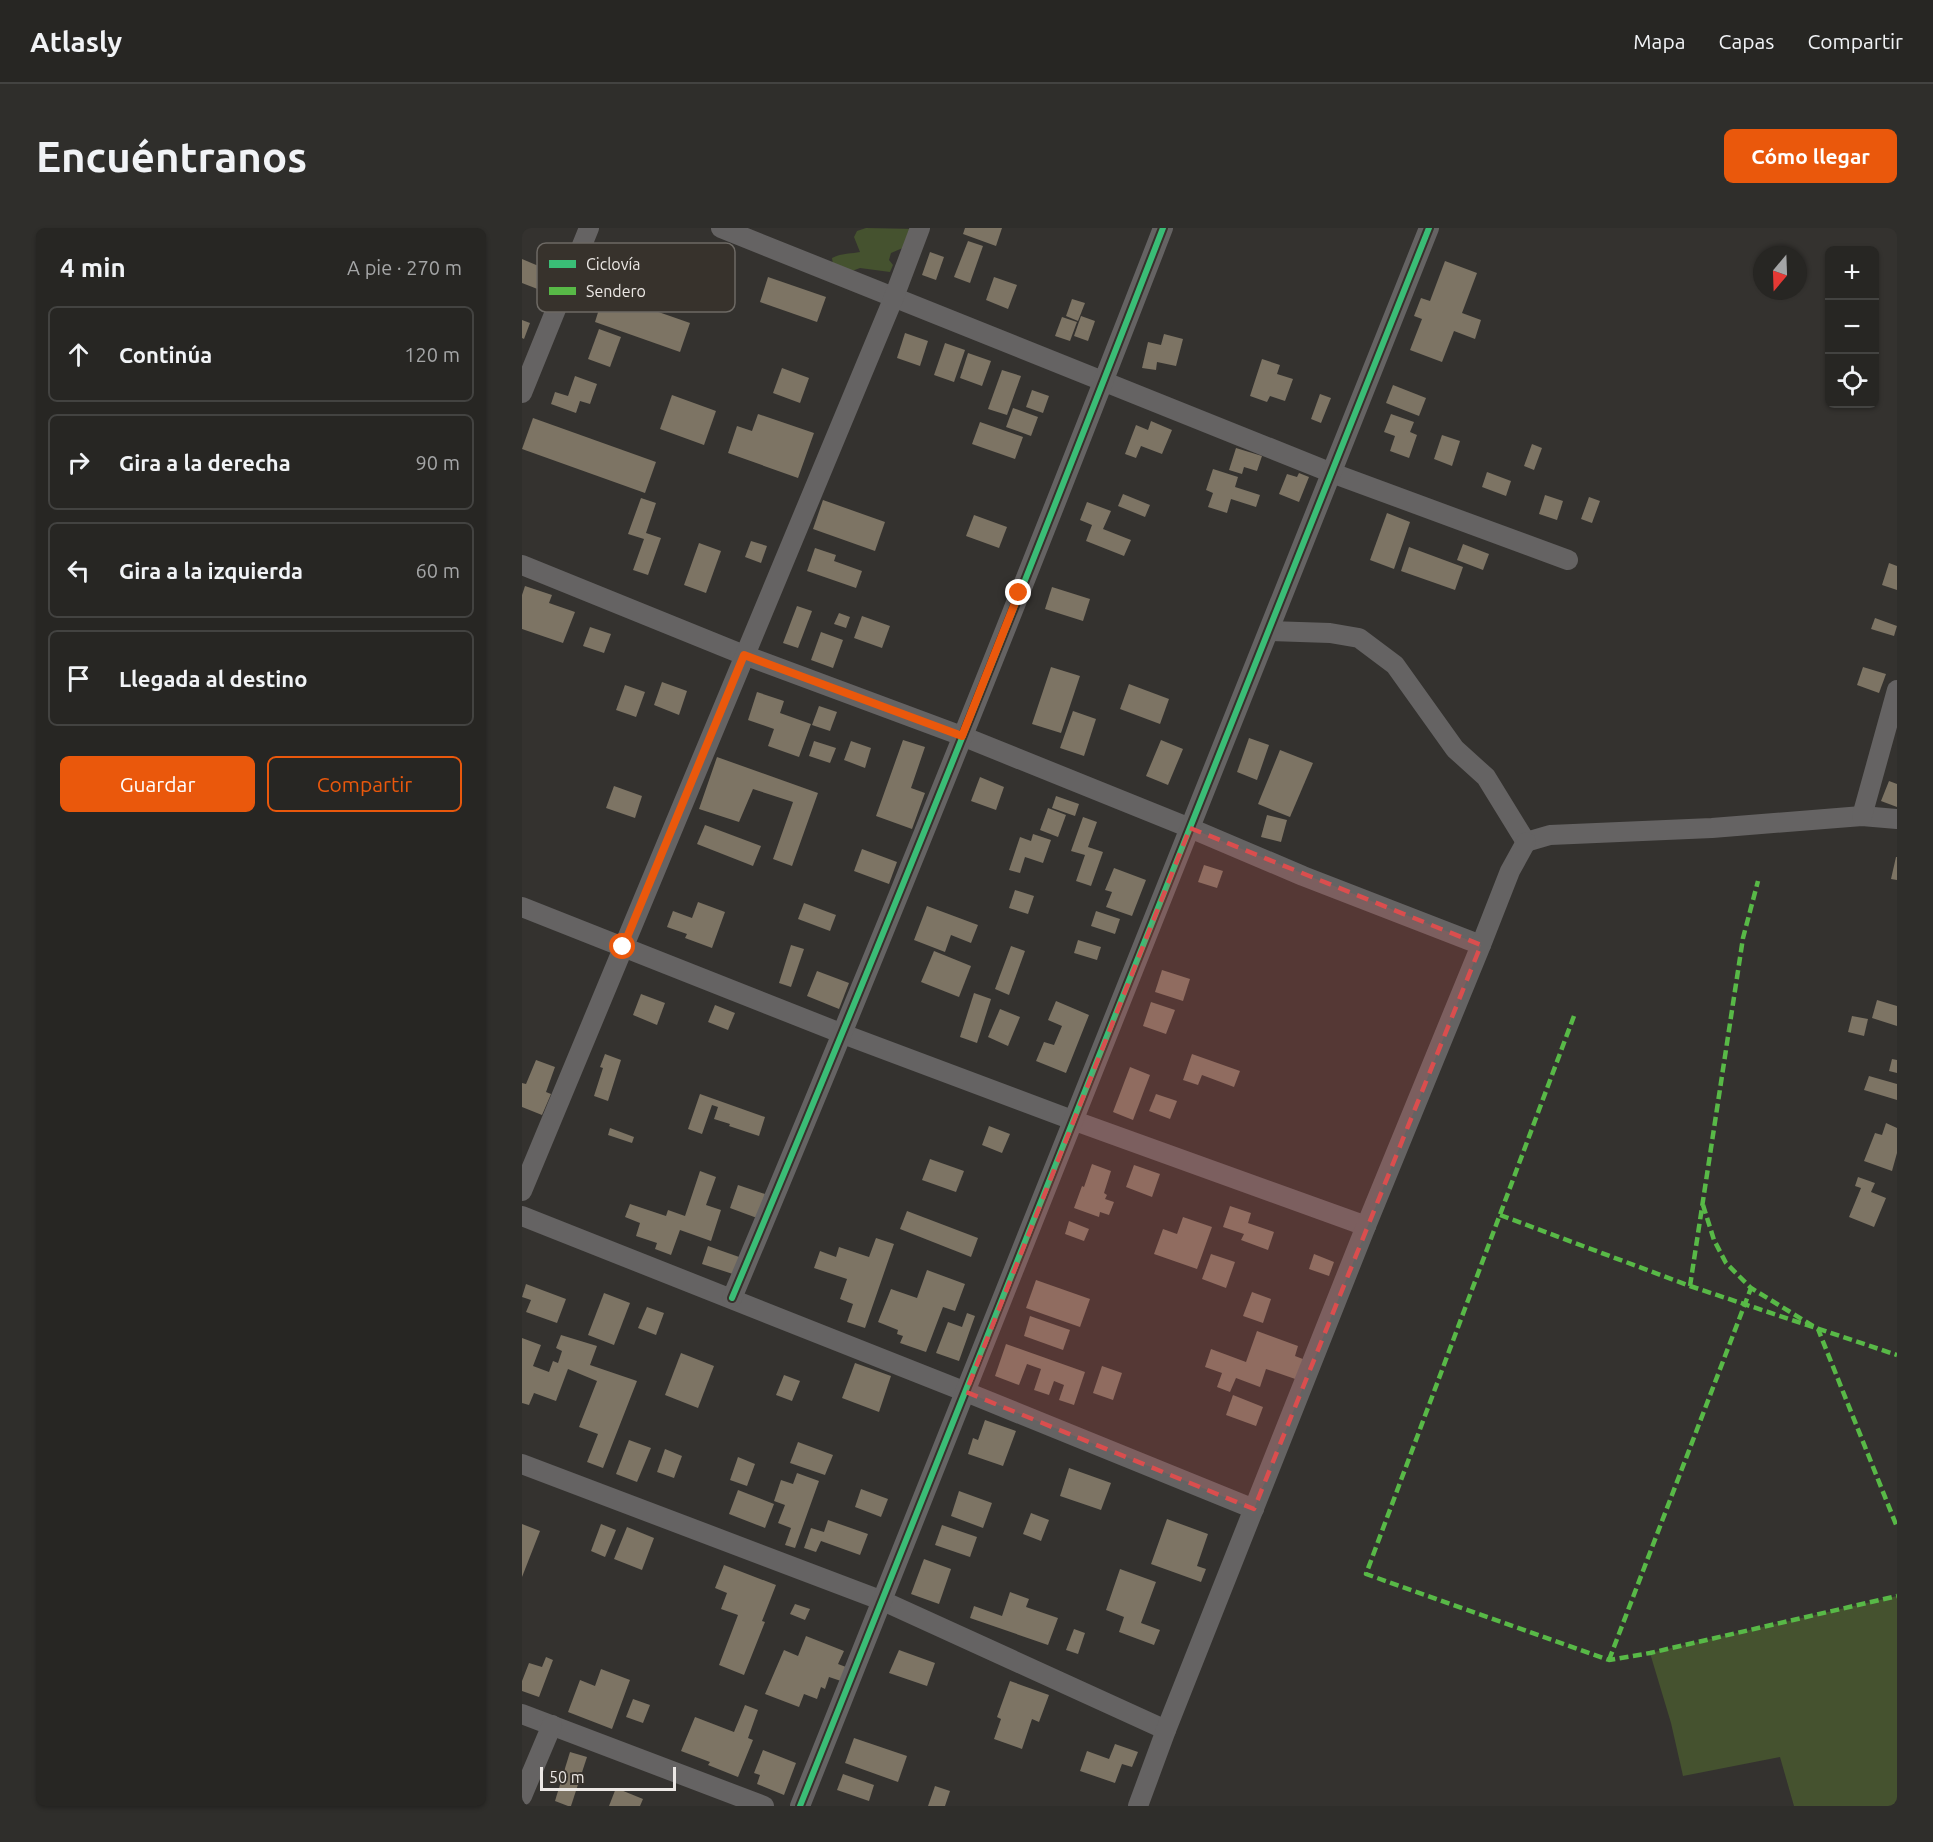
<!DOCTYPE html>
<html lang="es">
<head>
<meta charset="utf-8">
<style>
	body { margin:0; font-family:Ubuntu,sans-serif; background:#2f2e2b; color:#f1f3f6 }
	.controls { position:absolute; right:18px; top:18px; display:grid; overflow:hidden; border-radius:9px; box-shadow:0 2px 4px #0004 }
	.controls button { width:54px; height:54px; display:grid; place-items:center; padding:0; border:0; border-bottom:2px solid #434341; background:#272623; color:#f1f3f6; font:30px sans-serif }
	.compass { position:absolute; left:1231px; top:18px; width:54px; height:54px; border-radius:50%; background:#272623; box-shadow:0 2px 4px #0004; rotate:199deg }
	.scale { position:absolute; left:18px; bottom:15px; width:136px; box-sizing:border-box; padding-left:6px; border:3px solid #ece8e5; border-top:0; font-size:16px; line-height:21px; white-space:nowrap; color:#ece8e5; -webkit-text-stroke:4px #37322c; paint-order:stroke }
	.stop { position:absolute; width:18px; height:18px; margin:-14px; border:4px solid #ea580c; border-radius:50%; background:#fff }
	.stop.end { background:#ea580c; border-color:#fff; box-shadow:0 2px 6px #0008 }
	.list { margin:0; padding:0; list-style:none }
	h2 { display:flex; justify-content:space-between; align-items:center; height:78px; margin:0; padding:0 24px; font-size:26px }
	h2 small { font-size:20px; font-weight:400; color:#a4a5a6 }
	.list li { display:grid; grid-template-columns:39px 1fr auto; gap:18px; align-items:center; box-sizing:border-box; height:96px; margin:0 12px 12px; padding:0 12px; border:2px solid #434341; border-radius:9px }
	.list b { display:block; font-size:22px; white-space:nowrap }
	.list em { font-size:20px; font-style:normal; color:#a4a5a6 }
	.actions { display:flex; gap:12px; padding:18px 24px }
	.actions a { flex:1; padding:14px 0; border:2px solid #ea580c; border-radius:9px; text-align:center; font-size:21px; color:#ea580c }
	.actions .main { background:#ea580c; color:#fff }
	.icon { flex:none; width:33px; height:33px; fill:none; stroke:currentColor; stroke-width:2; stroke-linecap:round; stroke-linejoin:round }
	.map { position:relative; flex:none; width:1375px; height:1578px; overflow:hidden; border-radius:9px }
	header { display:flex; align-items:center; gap:36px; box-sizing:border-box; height:84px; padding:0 30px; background:#272623; border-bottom:2px solid #434341 }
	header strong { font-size:28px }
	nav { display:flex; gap:33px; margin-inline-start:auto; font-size:21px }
	.intro { display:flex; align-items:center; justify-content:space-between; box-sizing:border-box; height:144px; padding:0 36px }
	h1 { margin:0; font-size:42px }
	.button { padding:15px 27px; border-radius:9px; background:#ea580c; color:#fff; font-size:21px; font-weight:700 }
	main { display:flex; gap:36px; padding:0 36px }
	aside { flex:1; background:#272623; border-radius:9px; box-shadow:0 2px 4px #0004 }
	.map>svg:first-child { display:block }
</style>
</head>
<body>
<header>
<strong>Atlasly</strong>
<nav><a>Mapa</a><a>Capas</a><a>Compartir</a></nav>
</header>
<div class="intro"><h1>Encuéntranos</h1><a class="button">Cómo llegar</a></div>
<main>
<aside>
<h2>4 min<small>A pie · 270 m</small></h2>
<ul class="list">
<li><svg class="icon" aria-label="ahead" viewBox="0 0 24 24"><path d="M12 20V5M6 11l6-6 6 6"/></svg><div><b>Continúa</b></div><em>120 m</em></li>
<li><svg class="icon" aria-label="right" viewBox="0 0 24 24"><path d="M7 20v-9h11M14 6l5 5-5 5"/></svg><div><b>Gira a la derecha</b></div><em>90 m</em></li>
<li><svg class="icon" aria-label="left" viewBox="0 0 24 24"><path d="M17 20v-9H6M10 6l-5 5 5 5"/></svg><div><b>Gira a la izquierda</b></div><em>60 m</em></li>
<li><svg class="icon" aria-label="arrive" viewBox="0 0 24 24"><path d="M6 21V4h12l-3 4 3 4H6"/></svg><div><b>Llegada al destino</b></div></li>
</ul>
<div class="actions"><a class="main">Guardar</a><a>Compartir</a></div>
</aside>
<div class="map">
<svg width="1375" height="1578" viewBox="0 0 1375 1578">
	<rect width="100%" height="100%" fill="#34322f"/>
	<g fill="#45522f">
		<path d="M344,0L392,1L390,16L369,25L367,32L371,37L368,44L338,40L330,43L311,37L310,30C320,25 328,26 338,24L332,9L335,3Z"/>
		<path d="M1375,1368V1578H1272L1258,1529L1161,1548L1149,1495L1128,1425Z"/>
	</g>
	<g fill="#7d7464">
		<path d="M443,0H480L474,18L441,6Z"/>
		<path d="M446,13L461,18L448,55L432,49Z"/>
		<path d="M408,24L422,29L414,52L400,47Z"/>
		<path d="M0,31L26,42L18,62L0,55Z"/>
		<path d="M923,33L955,45L940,85L959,92L953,111L932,103L920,134L888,122L900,91L892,88L899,70L908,73Z"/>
		<path d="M246,49L304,69L295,94L238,74Z"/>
		<path d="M472,49L495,57L486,81L464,72Z"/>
		<path d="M82,65L168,95L158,124L73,94Z"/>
		<path d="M550,71L563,75L556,93L544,88Z"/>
		<path d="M559,88L573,93L566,113L552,108Z"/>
		<path d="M540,89L555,94L548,113L533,108Z"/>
		<path d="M0,92L8,95L2,111L0,110Z"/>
		<path d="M77,101L99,109L88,139L66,131Z"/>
		<path d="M383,105L406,113L398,138L375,130Z"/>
		<path d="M642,106L661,111L654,138L635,134L634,142L620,140L626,114L639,117Z"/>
		<path d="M423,115L443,122L432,154L412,147Z"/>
		<path d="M446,125L469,133L460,158L438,150Z"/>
		<path d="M740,131L758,137L755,146L771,151L763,173L748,168L745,174L728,168Z"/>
		<path d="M260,140L287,150L278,175L251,165Z"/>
		<path d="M480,142L499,148L485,187L466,181Z"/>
		<path d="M53,148L75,156L68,176L58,173L54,185L29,176L33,164L46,168Z"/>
		<path d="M871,157L904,170L897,188L864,175Z"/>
		<path d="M510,162L527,168L521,185L504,179Z"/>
		<path d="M798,166L809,170L799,195L789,191Z"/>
		<path d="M150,167L194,183L182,217L138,201Z"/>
		<path d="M491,180L516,189L509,208L484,199Z"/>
		<path d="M236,186L292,205L276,250L206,225L215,198L230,203Z"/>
		<path d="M869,186L892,194L888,204L895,207L887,230L868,223L873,208L862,204Z"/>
		<path d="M11,190L134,234L123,265L0,221Z"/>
		<path d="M629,193L650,202L640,226L619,218L614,230L603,226L614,197L626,202Z"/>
		<path d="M458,194L501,209L493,231L450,216Z"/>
		<path d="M920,207L938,213L930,238L912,231Z"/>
		<path d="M1010,216L1020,220L1012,242L1002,238Z"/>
		<path d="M714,220L740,228L735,243L722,239L720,246L707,242Z"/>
		<path d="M691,241L716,249L713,259L738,267L734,279L709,271L705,285L686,279L691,265L684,262Z"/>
		<path d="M965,244L989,253L984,268L960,259Z"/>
		<path d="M777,245L787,249L777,274L757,266L765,246L775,249Z"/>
		<path d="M601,266L628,277L623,289L596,278Z"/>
		<path d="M1023,267L1041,273L1035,292L1017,286Z"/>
		<path d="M1067,269L1078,273L1070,295L1059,291Z"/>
		<path d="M119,270L134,275L124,305L139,310L126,347L111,342L122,311L106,306Z"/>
		<path d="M301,272L363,294L353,323L291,301Z"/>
		<path d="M565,274L589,283L581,301L609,312L602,328L564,313L570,297L558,292Z"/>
		<path d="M865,285L888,294L872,341L848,332Z"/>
		<path d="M452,287L485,299L477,320L444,308Z"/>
		<path d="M229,313L245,318L239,335L223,329Z"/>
		<path d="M177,315L199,323L184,365L162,357Z"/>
		<path d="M941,316L967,326L961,342L935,332Z"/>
		<path d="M887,319L941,339L933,362L879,343Z"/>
		<path d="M293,320L314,327L312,333L340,343L334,360L285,343Z"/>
		<path d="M1367,335L1375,338V362L1360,357Z"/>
		<path d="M3,358L30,367L27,375L53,384L41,415L0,401V367Z"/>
		<path d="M530,359L568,371L561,393L523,381Z"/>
		<path d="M275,378L290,383L276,420L261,415Z"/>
		<path d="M317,385L328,389L324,400L312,396Z"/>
		<path d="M340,388L368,398L360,420L332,410Z"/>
		<path d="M1353,390L1375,398L1372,408L1349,401Z"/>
		<path d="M68,399L89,406L82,425L61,418Z"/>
		<path d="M299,404L321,412L311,440L289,432Z"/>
		<path d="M529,439L558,448L539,505L510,496Z"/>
		<path d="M1341,439L1364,446L1357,465L1335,457Z"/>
		<path d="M140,454L165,463L157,487L132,477Z"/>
		<path d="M607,456L647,471L638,496L598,481Z"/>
		<path d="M103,457L123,464L114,489L94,482Z"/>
		<path d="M235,464L262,473L258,485L289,496L277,529L246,518L252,501L226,492Z"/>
		<path d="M297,478L315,484L308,503L290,497Z"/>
		<path d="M551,483L574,491L562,528L538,520Z"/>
		<path d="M727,510L747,517L735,552L715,544Z"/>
		<path d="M381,512L403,519L389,560L403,565L390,601L354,588Z"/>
		<path d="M639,512L661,521L646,557L624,548Z"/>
		<path d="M292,513L314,520L308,535L287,528Z"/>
		<path d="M329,513L349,520L343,540L322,532Z"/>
		<path d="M758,522L791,535L768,589L736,576Z"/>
		<path d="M195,529L296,565L270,638L251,631L271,574L231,561L217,594L177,581Z"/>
		<path d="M458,549L482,559L474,582L449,573Z"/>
		<path d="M1367,553L1375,556V579L1359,573Z"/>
		<path d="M92,558L120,568L113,590L84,580Z"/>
		<path d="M534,568L557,576L553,588L530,580Z"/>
		<path d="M526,580L544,587L536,609L518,602Z"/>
		<path d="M745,587L765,592L759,614L739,609Z"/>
		<path d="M561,589L575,594L566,619L581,624L569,658L554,653L563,627L549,623Z"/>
		<path d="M183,597L239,618L231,638L175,616Z"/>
		<path d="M511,606L529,612L521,635L503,629L498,645L487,642L498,609L509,613Z"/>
		<path d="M340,621L375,634L367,656L332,643Z"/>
		<path d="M1374,629H1375V652L1369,651Z"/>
		<path d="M682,637L701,643L695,660L676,654Z"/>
		<path d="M592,640L624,652L610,688L584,679L590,664L583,662Z"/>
		<path d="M493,662L512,668L506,686L487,680Z"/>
		<path d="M176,674L203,684L190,720L163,710L165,706L145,699L151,683L170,690Z"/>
		<path d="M282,675L314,687L308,703L276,691Z"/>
		<path d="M405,678L456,697L449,715L429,707L423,724L392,712Z"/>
		<path d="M574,683L598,691L593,706L569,698Z"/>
		<path d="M556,712L579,719L575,732L552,725Z"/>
		<path d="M269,717L282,721L269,759L257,755Z"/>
		<path d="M489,718L503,723L487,767L473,761Z"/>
		<path d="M412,723L449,738L437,769L399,754Z"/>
		<path d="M640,742L668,751L661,773L633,764Z"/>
		<path d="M295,743L327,755L317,781L285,768Z"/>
		<path d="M452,765L469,771L455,815L438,809Z"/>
		<path d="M119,766L143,775L135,797L111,787Z"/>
		<path d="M1355,772L1375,778V798L1350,790Z"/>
		<path d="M534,773L567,787L544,845L514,833L522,814L532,817L540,798L526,792Z"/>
		<path d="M629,774L653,782L644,806L621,798Z"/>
		<path d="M193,777L213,785L206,802L186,794Z"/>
		<path d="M478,781L498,789L486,818L466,809Z"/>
		<path d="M1330,788L1346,791L1342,808L1326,804Z"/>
		<path d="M83,826L99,832L86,873L72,868L81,840L78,839Z"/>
		<path d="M670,826L718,843L712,859L680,847L676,857L661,852Z"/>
		<path d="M1370,831L1375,832V845L1367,843Z"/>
		<path d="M14,832L33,839L24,864L29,866L20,887L0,879V855L4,856Z"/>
		<path d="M608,839L628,847L611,892L591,884Z"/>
		<path d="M1347,848L1375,856V872L1342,862Z"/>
		<path d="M178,866L243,889L237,908L207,898L208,896L192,891L196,879L190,877L180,906L166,901Z"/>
		<path d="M634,866L655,873L648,891L627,883Z"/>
		<path d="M1364,895L1375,900V925L1370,943L1342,933L1353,905L1360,907Z"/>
		<path d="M467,898L488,906L480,925L460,917Z"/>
		<path d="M88,900L112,909L110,915L86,907Z"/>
		<path d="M408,931L442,943L434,964L400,952Z"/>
		<path d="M570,936L589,943L582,965L585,967L583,971L592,974L587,987L578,984L577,989L552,980L560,958L562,959Z"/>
		<path d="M612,937L638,946L630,969L604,959Z"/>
		<path d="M178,943L194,949L184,977L199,982L189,1013L158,1002L149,1027L133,1021L135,1015L114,1008L118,995L103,989L108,976L144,988L146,982L163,988Z"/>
		<path d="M1336,949L1353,955L1349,964L1364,970L1352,999L1327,989L1339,960L1333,958Z"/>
		<path d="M216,957L243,966L235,990L208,980Z"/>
		<path d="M708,978L729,985L726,995L752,1004L746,1022L719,1012L722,1006L701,999Z"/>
		<path d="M385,983L456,1010L449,1029L378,1001Z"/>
		<path d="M661,989L690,999L675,1041L632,1026L641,1001L655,1006Z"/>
		<path d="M547,993L567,1001L562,1013L543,1006Z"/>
		<path d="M354,1010L372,1016L343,1100L325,1094L331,1076L318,1071L325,1051L292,1040L298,1023L314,1029L317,1019L347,1029Z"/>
		<path d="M186,1018L220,1030L214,1047L180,1036Z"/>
		<path d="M689,1026L713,1034L704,1060L680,1051Z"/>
		<path d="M792,1026L812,1034L807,1048L787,1041Z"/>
		<path d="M405,1042L443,1056L433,1083L421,1079L404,1124L378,1115L381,1108L375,1106L376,1102L356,1094L369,1061L395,1070Z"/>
		<path d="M514,1052L568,1071L558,1099L504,1080Z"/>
		<path d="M4,1056L44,1071L35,1095L4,1084L9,1072L0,1069Z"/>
		<path d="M730,1064L749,1071L741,1095L721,1088Z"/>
		<path d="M82,1065L108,1075L92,1117L66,1107Z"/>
		<path d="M125,1079L142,1085L134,1107L116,1100Z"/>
		<path d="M445,1085L453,1088L437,1133L414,1125L426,1094L440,1099Z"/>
		<path d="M508,1088L548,1102L541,1122L502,1108Z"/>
		<path d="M735,1103L776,1118L773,1128L786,1133L779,1153L744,1141L738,1159L714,1150L708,1164L695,1159L700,1145L683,1139L689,1121L724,1134Z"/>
		<path d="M39,1107L75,1118L68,1137L115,1153L81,1240L65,1234L76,1206L57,1199L75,1153L46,1141L34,1173L12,1165L7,1177L0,1175V1110L19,1117L11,1138L27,1144L31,1133L36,1135L40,1123L34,1120Z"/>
		<path d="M484,1116L563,1144L552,1177L537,1172L542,1157L532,1153L527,1167L512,1162L519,1141L505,1136L497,1157L473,1148Z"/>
		<path d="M159,1125L192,1138L176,1180L143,1167Z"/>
		<path d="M333,1135L369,1148L357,1184L320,1170Z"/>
		<path d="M580,1138L600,1145L591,1172L571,1165Z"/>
		<path d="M262,1147L278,1153L270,1173L254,1167Z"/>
		<path d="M711,1167L741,1179L734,1198L704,1187Z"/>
		<path d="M463,1192L494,1203L481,1238L446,1226L451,1210L456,1212Z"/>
		<path d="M107,1212L129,1220L115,1254L94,1246Z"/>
		<path d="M276,1214L311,1227L303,1247L268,1235Z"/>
		<path d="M143,1221L160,1228L152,1250L135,1244Z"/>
		<path d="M216,1229L233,1236L225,1258L208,1252Z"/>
		<path d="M547,1240L589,1255L579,1282L538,1268Z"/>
		<path d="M275,1245L297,1253L273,1320L263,1317L269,1300L256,1295L263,1277L252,1273L259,1252L271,1256Z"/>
		<path d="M339,1261L366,1271L359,1289L333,1279Z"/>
		<path d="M216,1262L252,1276L243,1300L207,1286Z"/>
		<path d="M437,1263L470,1275L461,1300L429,1288Z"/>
		<path d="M509,1285L527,1292L519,1313L501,1306Z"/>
		<path d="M645,1291L686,1306L675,1338L684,1341L679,1354L629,1336Z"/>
		<path d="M306,1292L346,1306L338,1327L299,1313L294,1324L282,1320L289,1300L302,1304Z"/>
		<path d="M0,1296L18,1303L0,1349Z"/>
		<path d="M79,1296L94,1302L83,1329L69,1323Z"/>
		<path d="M420,1297L455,1309L448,1329L413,1317Z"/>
		<path d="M105,1299L132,1310L120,1342L92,1331Z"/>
		<path d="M402,1331L429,1341L417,1376L389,1366Z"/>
		<path d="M202,1337L254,1357L240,1393L243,1394L222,1447L197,1437L216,1387L199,1381L205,1365L193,1360Z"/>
		<path d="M598,1341L634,1354L619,1395L638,1402L632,1417L597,1404L602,1389L584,1382Z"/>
		<path d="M488,1364L507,1371L504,1379L536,1390L526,1417L448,1390L452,1378L480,1388Z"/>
		<path d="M273,1376L288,1381L283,1392L268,1386Z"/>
		<path d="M552,1401L563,1405L556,1426L544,1422Z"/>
		<path d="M284,1408L322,1423L316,1436L324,1439L319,1453L307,1449L303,1461L299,1459L295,1471L282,1466L277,1479L243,1466L262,1422L276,1428Z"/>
		<path d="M377,1422L413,1435L405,1458L367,1445Z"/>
		<path d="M24,1429L31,1432L17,1469L0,1463V1453L7,1435L20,1439Z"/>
		<path d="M79,1441L108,1452L90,1501L46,1484L58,1452L73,1458Z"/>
		<path d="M488,1453L527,1467L517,1494L510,1491L500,1521L472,1511L479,1491L475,1489Z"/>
		<path d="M111,1471L128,1477L121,1495L104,1489Z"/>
		<path d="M223,1477L236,1482L226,1510L231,1512L216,1549L186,1537L188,1534L159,1523L173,1489L212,1504Z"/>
		<path d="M332,1510L385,1528L376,1554L323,1535Z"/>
		<path d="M593,1516L616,1524L610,1539L600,1536L593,1555L558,1543L565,1523L587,1531Z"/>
		<path d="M241,1522L274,1535L262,1567L235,1556L238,1547L232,1545Z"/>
		<path d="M48,1524L65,1529L49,1578H46L33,1573Z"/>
		<path d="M321,1546L352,1557L347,1573L315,1562Z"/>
		<path d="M413,1558L428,1563L423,1578H406Z"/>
		<path d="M94,1560L121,1571L118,1578H87Z"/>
	</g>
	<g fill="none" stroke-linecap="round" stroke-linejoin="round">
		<g stroke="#656363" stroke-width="20">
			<path d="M199,0L810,245L1046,332"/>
			<path d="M0,165L67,0"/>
			<path d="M0,337L222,427L440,508L668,600L781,648L959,717"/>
			<path d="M747,403L808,405L837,410L873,437L933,521L964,549L1004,614L1028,607L1190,600L1340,588L1375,591"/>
			<path d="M1340,588L1375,462"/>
			<path d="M0,679L321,806L553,893L844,998"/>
			<path d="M0,963L372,69L398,0"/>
			<path d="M0,988L444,1164L732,1281"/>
			<path d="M210,1070C359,716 502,359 641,0"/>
			<path d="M0,1236L361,1373L644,1502"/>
			<path d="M0,1486L242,1578"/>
			<path d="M0,1568L30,1497"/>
			<path d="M278,1578L907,0"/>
			<path d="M616,1578L644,1502L844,998L959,717L988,643L1004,614"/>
		</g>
		<g stroke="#58b947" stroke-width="4.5" stroke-dasharray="9 4.5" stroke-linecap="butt">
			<path d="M1052,788L844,1346L1087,1432L1128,1425L1375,1368"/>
			<path d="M1181,977L1192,1012L1204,1035L1229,1060L1296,1101L1375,1299"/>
			<path d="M978,987L1168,1058L1375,1127"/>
			<path d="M1168,1058L1221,710L1236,653"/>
			<path d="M1087,1432L1229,1060"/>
		</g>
		<g stroke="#37322c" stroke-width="10">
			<g id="cycleway">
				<path d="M210,1070C359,716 502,359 641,0"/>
				<path d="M278,1578L907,0"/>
			</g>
		</g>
		<use href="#cycleway" stroke="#3abd76" stroke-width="6"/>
	</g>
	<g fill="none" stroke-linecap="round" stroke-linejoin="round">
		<path stroke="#ea580c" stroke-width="8" d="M101,719L222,427L440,508L497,365"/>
	</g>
	<path fill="#da4e4e" fill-opacity="0.2" stroke="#da4e4e" stroke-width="4.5" stroke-dasharray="12 8" stroke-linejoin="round" d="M668,600L959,717L732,1281L444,1164Z"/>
	<rect x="15" y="15" width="198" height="69" rx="9" fill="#37322c" stroke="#6d6964" stroke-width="1.5"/>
	<rect x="27" y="32" width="27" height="8" fill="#3abd76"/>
	<rect x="27" y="59" width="27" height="8" fill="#58b947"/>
	<g font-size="16" fill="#ece8e5">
		<text x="64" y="42">Ciclovía</text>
		<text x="64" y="69">Sendero</text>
	</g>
</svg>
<div class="controls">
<button>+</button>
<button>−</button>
<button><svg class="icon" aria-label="locate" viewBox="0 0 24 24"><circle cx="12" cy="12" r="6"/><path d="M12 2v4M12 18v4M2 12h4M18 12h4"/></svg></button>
</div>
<svg class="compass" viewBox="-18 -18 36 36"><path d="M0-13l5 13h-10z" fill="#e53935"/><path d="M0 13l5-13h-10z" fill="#a4a5a6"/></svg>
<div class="scale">50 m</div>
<div class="stop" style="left:101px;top:719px"></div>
<div class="stop end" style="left:497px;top:365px"></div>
</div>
</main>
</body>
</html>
